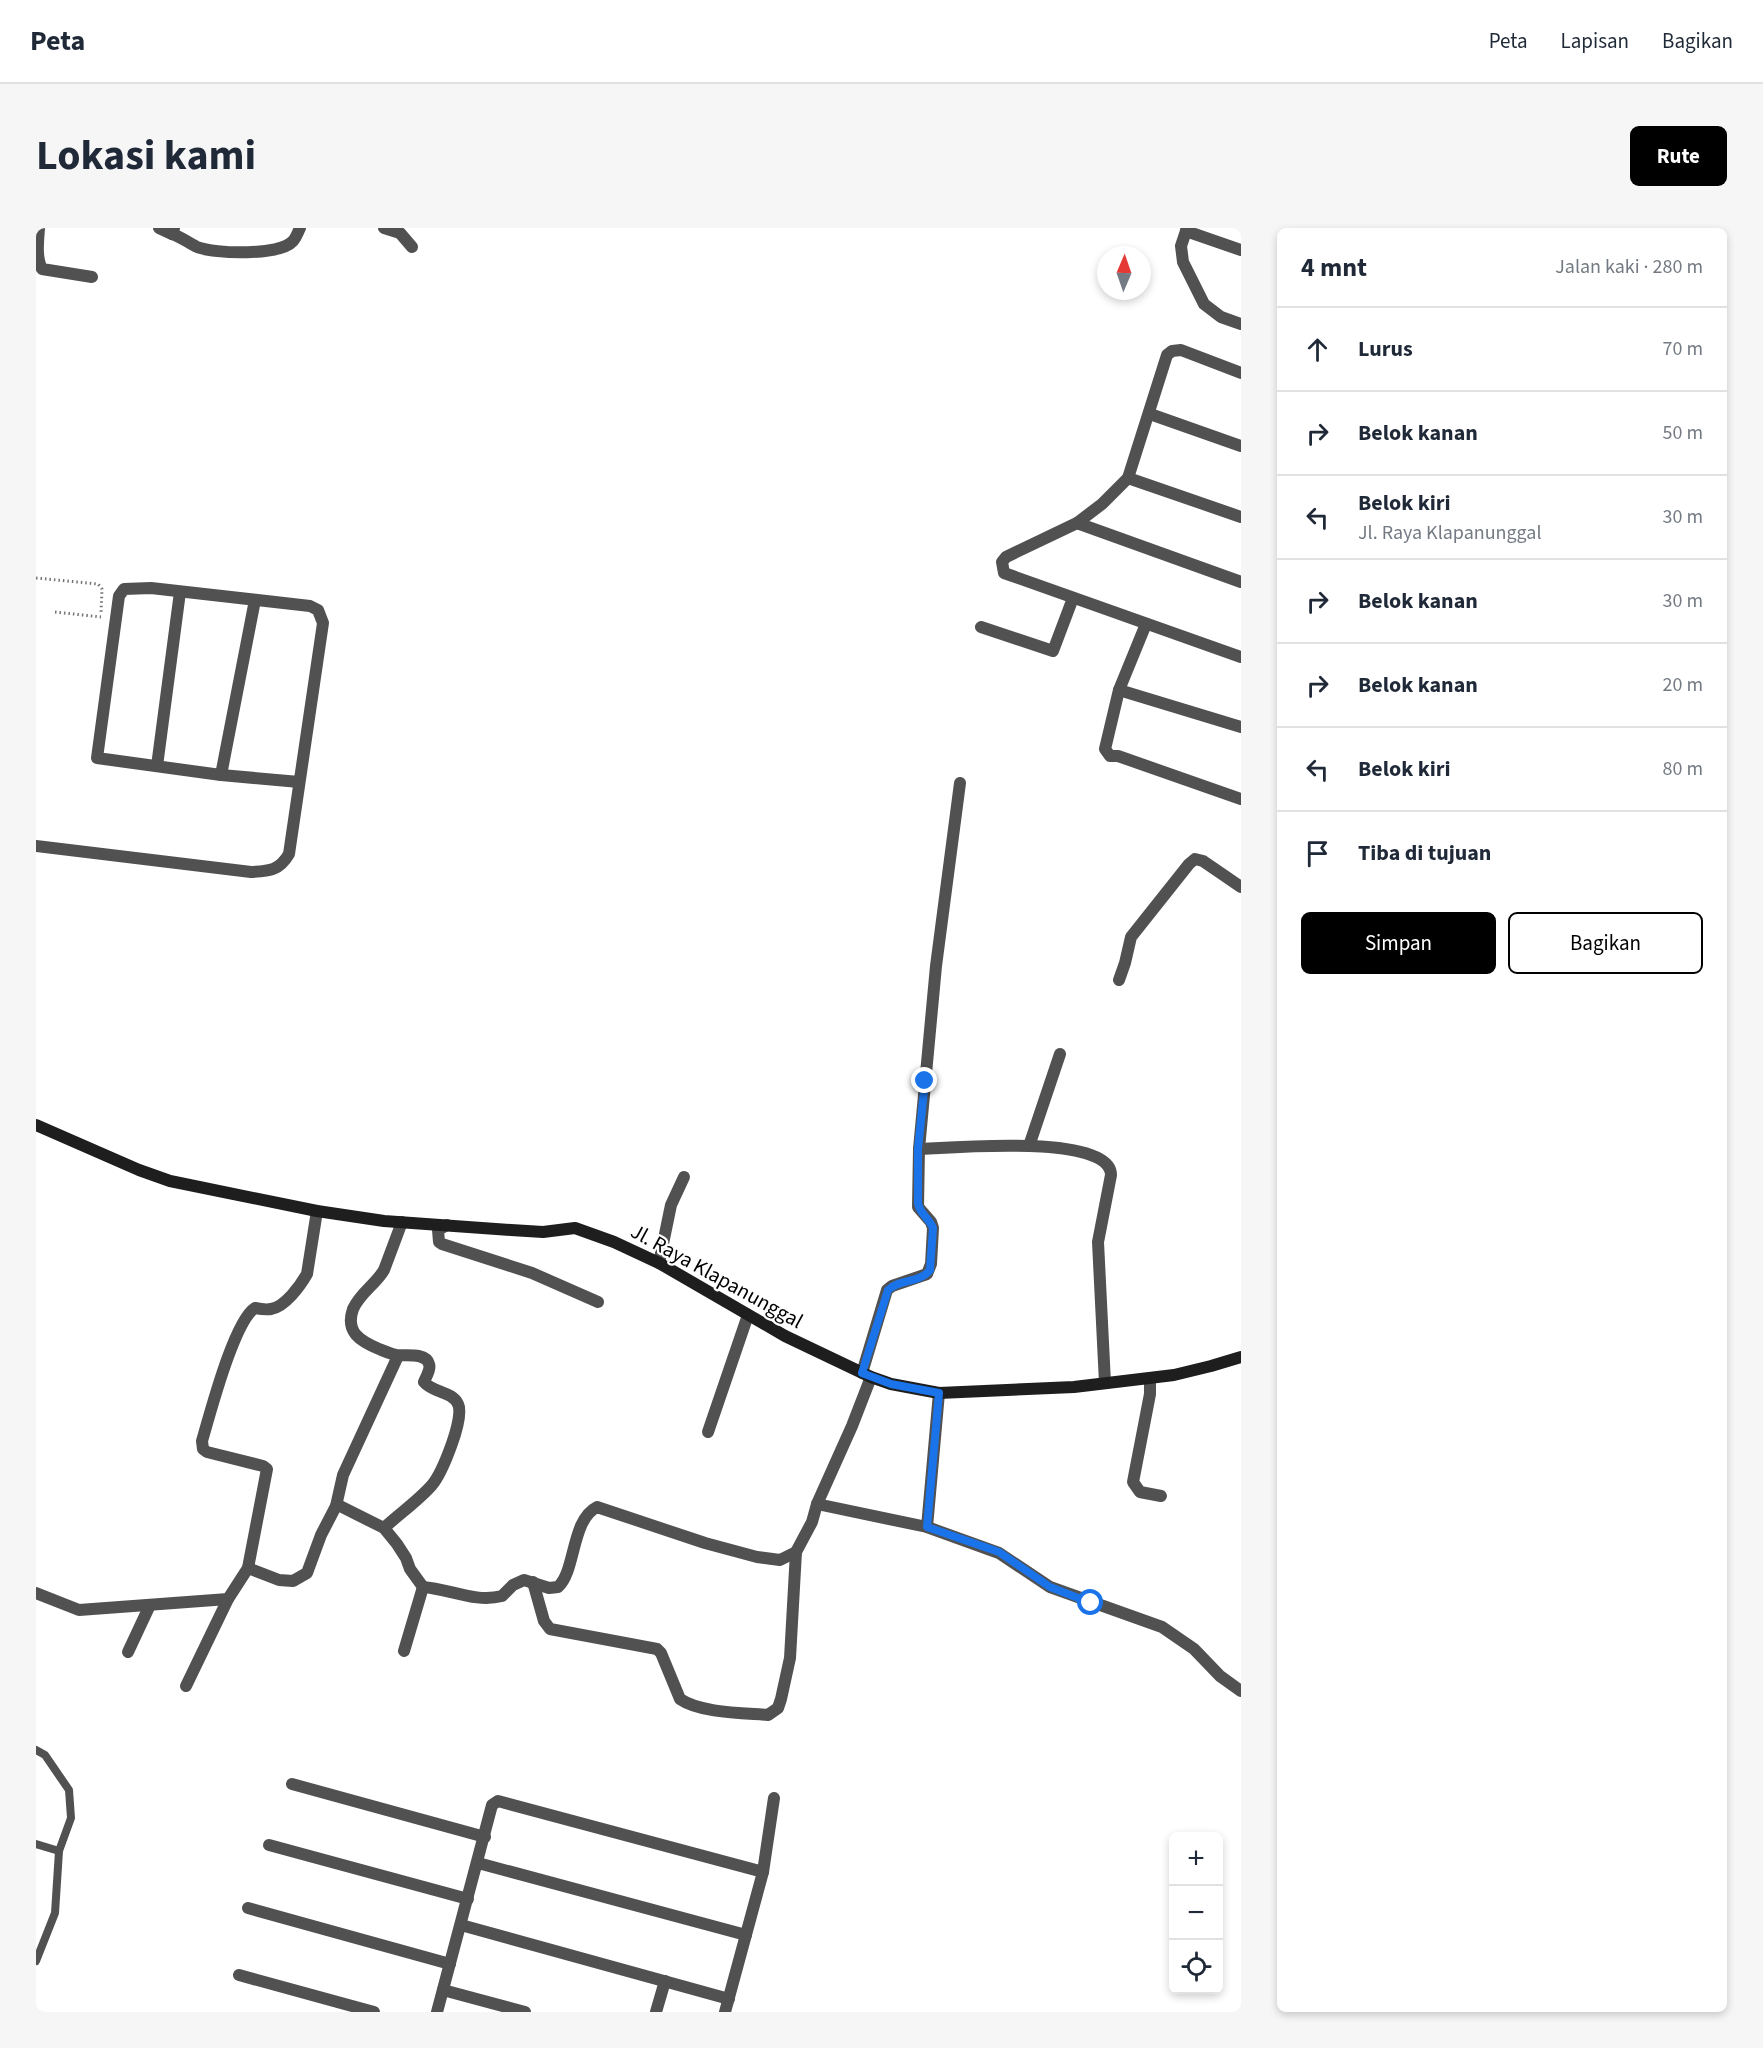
<!DOCTYPE html>
<html lang="id">
<head>
<meta charset="utf-8">
<style>
	body { margin:0; font-family:"Source Sans 3",sans-serif; background:#f6f6f7; color:#1f2937 }
	.controls { position:absolute; right:18px; bottom:18px; display:grid; overflow:hidden; border-radius:9px; box-shadow:0 3px 9px #0003 }
	.controls button { width:54px; height:54px; display:grid; place-items:center; padding:0; border:0; border-bottom:2px solid #e0e1e3; background:#fff; color:#1f2937; font:30px sans-serif }
	.compass { position:absolute; left:1061px; top:18px; width:54px; height:54px; border-radius:50%; background:#fff; box-shadow:0 3px 9px #0003; rotate:2deg }
	.stop { position:absolute; width:18px; height:18px; margin:-14px; border:4px solid #1a73e8; border-radius:50%; background:#fff }
	.stop.end { background:#1a73e8; border-color:#fff; box-shadow:0 2px 6px #0008 }
	.list { margin:0; padding:0; list-style:none }
	h2 { display:flex; justify-content:space-between; align-items:center; height:78px; margin:0; padding:0 24px; font-size:26px }
	h2 small { font-size:20px; font-weight:400; color:#747a83 }
	.list li { display:grid; grid-template-columns:39px 1fr auto; gap:18px; align-items:center; box-sizing:border-box; height:84px; padding:0 24px; border-top:2px solid #e0e1e3 }
	.list b { display:block; font-size:22px; white-space:nowrap }
	.list p { margin:0; font-size:20px; white-space:nowrap; color:#747a83 }
	.list em { font-size:20px; font-style:normal; color:#747a83 }
	.actions { display:flex; gap:12px; padding:18px 24px }
	.actions a { flex:1; padding:14px 0; border:2px solid #000; border-radius:9px; text-align:center; font-size:21px; color:#000 }
	.actions .main { background:#000; color:#fff }
	.icon { flex:none; width:33px; height:33px; fill:none; stroke:currentColor; stroke-width:2; stroke-linecap:round; stroke-linejoin:round }
	.map { position:relative; flex:none; width:1205px; height:1784px; overflow:hidden; border-radius:9px }
	header { display:flex; align-items:center; gap:36px; box-sizing:border-box; height:84px; padding:0 30px; background:#fff; border-bottom:2px solid #e0e1e3 }
	header strong { font-size:28px }
	nav { display:flex; gap:33px; margin-inline-start:auto; font-size:21px }
	.intro { display:flex; align-items:center; justify-content:space-between; box-sizing:border-box; height:144px; padding:0 36px }
	h1 { margin:0; font-size:42px }
	.button { padding:15px 27px; border-radius:9px; background:#000; color:#fff; font-size:21px; font-weight:700 }
	main { display:flex; gap:36px; padding:0 36px }
	aside { flex:1; background:#fff; border-radius:9px; box-shadow:0 3px 9px #0003 }
	.map>svg:first-child { display:block }
</style>
</head>
<body>
<header>
<strong>Peta</strong>
<nav><a>Peta</a><a>Lapisan</a><a>Bagikan</a></nav>
</header>
<div class="intro"><h1>Lokasi kami</h1><a class="button">Rute</a></div>
<main>
<div class="map">
<svg width="1205" height="1784" viewBox="0 0 1205 1784">
	<rect width="100%" height="100%" fill="#fff"/>
	<g fill="none" stroke-linecap="round" stroke-linejoin="round">
		<g stroke="#737373" stroke-width="3" stroke-dasharray="1.5 3" stroke-linecap="butt">
			<path d="M0,350L62,356L66,361L65,385"/>
			<path d="M19,384L65,389"/>
		</g>
		<g stroke="#515151" stroke-width="8">
			<path d="M0,1522L9,1527L33,1562L35,1590L23,1623L19,1685L0,1733"/>
			<path d="M0,1616L23,1623"/>
		</g>
		<g stroke="#515151" stroke-width="12">
			<path d="M3,0C2,14 0,30 6,41L56,49"/>
			<path d="M123,0L136,6L138,0"/>
			<path d="M348,0L364,5L376,19"/>
			<path d="M1151,0L1145,18L1147,34L1168,76L1185,89L1205,96"/>
			<path d="M1150,3L1205,22"/>
			<path d="M136,6C145,9 153,15 161,19C179,26 244,28 257,13C260,10 262,4 264,0"/>
			<path d="M1205,145L1145,122L1136,123L1131,127L1092,250L1066,276L1041,295L1205,354"/>
			<path d="M1114,186L1205,218"/>
			<path d="M1092,250L1205,289"/>
			<path d="M1041,295L970,329L966,334L968,345L1205,429"/>
			<path d="M1110,396L1083,462L1205,499"/>
			<path d="M945,399L1017,423L1037,370"/>
			<path d="M1083,462L1069,521L1074,528H1082L1205,571"/>
			<path d="M121,538L144,364"/>
			<path d="M185,547L219,372"/>
			<path d="M0,618L215,644C233,643 243,643 253,626L287,395L282,382L274,378L115,360L88,361L83,368L61,530L185,547L263,554"/>
			<path d="M1083,752L1089,735L1095,709L1153,636L1159,631L1167,633L1205,659"/>
			<path d="M993,918L1024,826"/>
			<path d="M883,921C913,920 1075,905 1075,947L1062,1014L1069,1155"/>
			<path d="M411,997L402,1002L403,1014L406,1016L496,1045L562,1074"/>
			<path d="M623,1035L635,977L648,949"/>
			<path d="M826,1145L851,1062L856,1058L891,1046L895,1036L897,1000L895,994L882,979L883,921L900,738L924,555"/>
			<path d="M835,1149L816,1198L781,1276L891,1299L963,1325L1014,1359L1126,1399L1158,1421L1184,1448L1205,1463"/>
			<path d="M1112,1151L1114,1155V1166L1097,1254L1104,1264L1125,1268"/>
			<path d="M672,1204L712,1087"/>
			<path d="M300,1278H304L348,1300L361,1316L370,1330L374,1341L387,1359"/>
			<path d="M891,1299L903,1165"/>
			<path d="M348,1300C363,1286 382,1273 396,1257C406,1245 429,1190 422,1176C416,1163 397,1165 388,1154C390,1149 395,1141 393,1136C390,1124 369,1128 360,1127C355,1126 348,1123 343,1121C324,1113 309,1104 317,1081C324,1065 340,1056 348,1042L366,994"/>
			<path d="M212,1340L243,1352L257,1353L271,1345L285,1307L300,1278L307,1247L362,1128"/>
			<path d="M497,1354L508,1393L514,1401L621,1421L625,1425L644,1471C664,1485 708,1485 732,1487L742,1480L745,1471L754,1430L760,1324"/>
			<path d="M0,1365L43,1382L192,1371L212,1340L231,1241L227,1238L171,1224L167,1221L166,1213C174,1186 198,1093 219,1080C224,1081 230,1082 235,1081C249,1079 264,1058 271,1046L281,983"/>
			<path d="M368,1423L387,1359C414,1361 439,1375 466,1368L477,1357L488,1352L513,1360L522,1359C540,1343 535,1292 561,1279L669,1315L721,1329L744,1332L760,1324L776,1294L781,1276"/>
			<path d="M92,1424L114,1377"/>
			<path d="M150,1458L192,1371"/>
			<path d="M256,1556L449,1609"/>
			<path d="M233,1617L432,1671"/>
			<path d="M442,1635L710,1707"/>
			<path d="M212,1680L414,1736"/>
			<path d="M425,1697L693,1771"/>
			<path d="M203,1747L338,1784"/>
			<path d="M407,1762L489,1784"/>
			<path d="M401,1784L456,1577L462,1573L727,1644"/>
			<path d="M620,1784L629,1753"/>
			<path d="M689,1784L727,1644L738,1570"/>
		</g>
		<path stroke="#1e1e1e" stroke-width="12" d="M0,897L103,942L134,953L281,983L348,993L475,1002L507,1004L539,1000L578,1014L623,1035L749,1108L835,1149L855,1156L903,1165L1038,1159L1138,1147L1175,1138L1205,1129"/>
	</g>
	<g fill="none" stroke-linecap="round" stroke-linejoin="round">
		<path stroke="#1a73e8" stroke-width="8" d="M889,853L882,921V975C883,985 893,990 897,1000L894,1042C884,1055 863,1051 852,1062L826,1145L855,1156L903,1165L891,1299L963,1324L1014,1359L1055,1375"/>
	</g>
	<g text-anchor="middle" dominant-baseline="central" stroke-width="4.5" stroke-linejoin="round" paint-order="stroke">
		<g font-size="21" fill="#000" stroke="#fff">
			<text transform="translate(681 1048) rotate(29)">Jl. Raya Klapanunggal</text>
		</g>
	</g>
</svg>
<div class="controls">
<button>+</button>
<button>−</button>
<button><svg class="icon" aria-label="locate" viewBox="0 0 24 24"><circle cx="12" cy="12" r="6"/><path d="M12 2v4M12 18v4M2 12h4M18 12h4"/></svg></button>
</div>
<svg class="compass" viewBox="-18 -18 36 36"><path d="M0-13l5 13h-10z" fill="#e53935"/><path d="M0 13l5-13h-10z" fill="#747a83"/></svg>
<div class="stop" style="left:1055px;top:1375px"></div>
<div class="stop end" style="left:889px;top:853px"></div>
</div>
<aside>
<h2>4 mnt<small>Jalan kaki · 280 m</small></h2>
<ul class="list">
<li><svg class="icon" aria-label="ahead" viewBox="0 0 24 24"><path d="M12 20V5M6 11l6-6 6 6"/></svg><div><b>Lurus</b></div><em>70 m</em></li>
<li><svg class="icon" aria-label="right" viewBox="0 0 24 24"><path d="M7 20v-9h11M14 6l5 5-5 5"/></svg><div><b>Belok kanan</b></div><em>50 m</em></li>
<li><svg class="icon" aria-label="left" viewBox="0 0 24 24"><path d="M17 20v-9H6M10 6l-5 5 5 5"/></svg><div><b>Belok kiri</b><p>Jl. Raya Klapanunggal</p></div><em>30 m</em></li>
<li><svg class="icon" aria-label="right" viewBox="0 0 24 24"><path d="M7 20v-9h11M14 6l5 5-5 5"/></svg><div><b>Belok kanan</b></div><em>30 m</em></li>
<li><svg class="icon" aria-label="right" viewBox="0 0 24 24"><path d="M7 20v-9h11M14 6l5 5-5 5"/></svg><div><b>Belok kanan</b></div><em>20 m</em></li>
<li><svg class="icon" aria-label="left" viewBox="0 0 24 24"><path d="M17 20v-9H6M10 6l-5 5 5 5"/></svg><div><b>Belok kiri</b></div><em>80 m</em></li>
<li><svg class="icon" aria-label="arrive" viewBox="0 0 24 24"><path d="M6 21V4h12l-3 4 3 4H6"/></svg><div><b>Tiba di tujuan</b></div></li>
</ul>
<div class="actions"><a class="main">Simpan</a><a>Bagikan</a></div>
</aside>
</main>
</body>
</html>
